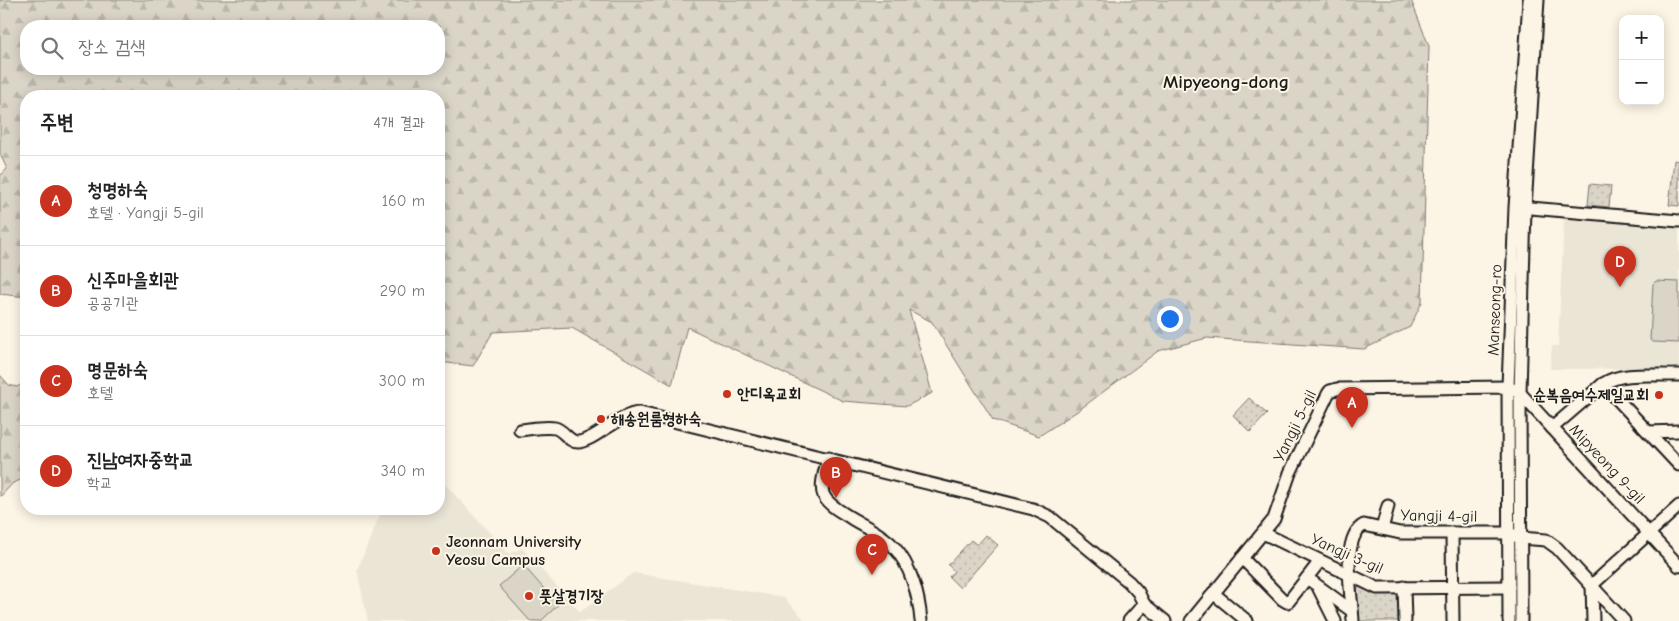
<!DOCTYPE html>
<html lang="ko">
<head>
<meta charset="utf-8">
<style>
	body { margin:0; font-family:"Comic Neue","Poor Story",sans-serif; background:#f2f2f2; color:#222 }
	.controls { position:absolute; right:15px; top:15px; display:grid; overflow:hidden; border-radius:10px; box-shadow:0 2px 12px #0003 }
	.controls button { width:45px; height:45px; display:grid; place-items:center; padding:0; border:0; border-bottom:1px solid #e0e0e0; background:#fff; color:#222; font:25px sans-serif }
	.you { position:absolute; left:1169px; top:318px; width:18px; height:18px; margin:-12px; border:4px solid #fff; border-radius:50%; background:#1a73e8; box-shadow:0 0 0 8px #1a73e833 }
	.badge { display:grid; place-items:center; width:32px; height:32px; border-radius:50%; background:#c8321e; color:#fff; font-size:16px; font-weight:700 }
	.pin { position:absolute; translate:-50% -41px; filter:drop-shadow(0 1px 2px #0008) }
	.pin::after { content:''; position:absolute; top:26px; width:18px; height:15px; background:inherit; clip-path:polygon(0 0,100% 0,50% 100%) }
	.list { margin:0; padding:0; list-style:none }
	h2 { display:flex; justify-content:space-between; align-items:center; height:65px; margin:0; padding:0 20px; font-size:21px }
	h2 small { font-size:16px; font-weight:400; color:#767676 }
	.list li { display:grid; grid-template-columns:32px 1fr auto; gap:15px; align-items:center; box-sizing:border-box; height:90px; padding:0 20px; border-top:1px solid #e0e0e0 }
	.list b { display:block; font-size:19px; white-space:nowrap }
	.list p { margin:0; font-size:16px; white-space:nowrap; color:#767676 }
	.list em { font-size:16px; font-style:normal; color:#767676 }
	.icon { flex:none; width:28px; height:28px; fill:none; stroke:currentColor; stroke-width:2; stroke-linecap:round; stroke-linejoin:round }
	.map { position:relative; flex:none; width:1679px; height:621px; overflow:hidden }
	.search { position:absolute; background:#fff; box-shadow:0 2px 12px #0003; left:20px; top:20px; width:425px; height:55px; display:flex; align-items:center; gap:12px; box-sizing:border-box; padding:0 18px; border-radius:20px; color:#767676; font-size:19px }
	.panel { position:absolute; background:#fff; box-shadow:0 2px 12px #0003; left:20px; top:90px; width:425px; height:425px; border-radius:20px }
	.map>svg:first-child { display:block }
</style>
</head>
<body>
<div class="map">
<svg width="1679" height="621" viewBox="0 0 1679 621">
	<defs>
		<pattern id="forest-firs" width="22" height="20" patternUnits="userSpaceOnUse" patternTransform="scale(1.25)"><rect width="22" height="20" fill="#dbd5c8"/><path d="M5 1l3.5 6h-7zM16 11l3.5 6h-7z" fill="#bbb6ab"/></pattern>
		<pattern id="park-dots" width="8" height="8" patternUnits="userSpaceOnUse" patternTransform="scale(1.25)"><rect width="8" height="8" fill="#dbd5c8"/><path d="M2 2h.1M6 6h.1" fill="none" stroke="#bbb6ab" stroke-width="1.8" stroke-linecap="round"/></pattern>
	</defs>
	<rect width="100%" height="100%" fill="#fcf5e5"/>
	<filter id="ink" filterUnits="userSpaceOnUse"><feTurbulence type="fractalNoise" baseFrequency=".02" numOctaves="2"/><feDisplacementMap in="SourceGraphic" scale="10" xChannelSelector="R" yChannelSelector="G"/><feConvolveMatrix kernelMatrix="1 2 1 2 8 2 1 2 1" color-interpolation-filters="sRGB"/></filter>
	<g filter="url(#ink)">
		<g fill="#ebe5d6">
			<path d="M1564,218L1679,228V368L1550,369L1552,346H1558Z"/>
			<path d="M439,484H445L509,554L522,548L580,612L633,573L783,597L806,621H368L357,570L382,510L384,509H439Z"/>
		</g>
		<g fill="#dbd5c8" stroke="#7c7872">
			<path d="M1656,281L1679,282V343L1653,342L1650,340L1653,284Z"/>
			<path d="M523,565L558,605L541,621H530L499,586Z"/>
		</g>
		<g fill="url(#forest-firs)" stroke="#7c7872" fill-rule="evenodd">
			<path d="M0,0H1411L1429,46L1422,302L1410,327L1364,349L1207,338L1158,351L1079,410L1039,436L993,420L932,322L909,310L932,393L907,406L843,401L687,327L672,385L572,328L493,332L473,366L439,362V96H26V297L0,294V176L7,169L0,154ZM26,26H439V69H26Z"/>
			<path d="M0,375L9,385L17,387L26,382V478L13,483L0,497Z"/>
		</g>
		<g fill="url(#park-dots)" stroke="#7c7872">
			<path d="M1674,160L1679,161V206L1669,205Z"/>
			<path d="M1590,184L1611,186L1609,207L1588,205Z"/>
			<path d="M1249,398L1267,414L1250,432L1233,415Z"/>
			<path d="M986,535L998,545L960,588L949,577L954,571L948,565L971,540L977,545Z"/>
			<path d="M1359,585L1371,592L1396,594L1399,599L1400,621H1358L1356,594Z"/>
		</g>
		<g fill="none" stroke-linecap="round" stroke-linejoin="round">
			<g stroke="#1c1c1c" stroke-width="15">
				<g id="minor">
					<path d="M1519,207L1679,221"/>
					<path d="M1603,384L1679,465"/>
					<path d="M1552,428L1603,384C1621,371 1657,376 1679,375"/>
					<path d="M520,430C531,429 545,426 555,428C564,430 568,442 578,442C582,442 588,439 592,437C605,430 625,413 640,413L1033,509L1050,517L1129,582L1138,592L1144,604L1165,621"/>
					<path d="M1648,432L1679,431"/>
					<path d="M828,458C826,469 819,485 824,496C829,506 842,512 851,518C864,526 882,534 893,546C911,565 919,596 921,621"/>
					<path d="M1382,529L1388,506"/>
					<path d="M1263,533L1377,588L1509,587"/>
					<path d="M1452,533L1453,621"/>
					<path d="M1242,558L1282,599L1287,602L1289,601L1320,561"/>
					<path d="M1307,578L1352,611"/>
					<path d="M1592,585L1679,506"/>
					<path d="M1592,585L1593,621"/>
					<path d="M1404,587L1405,621"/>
					<path d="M1319,589L1335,621"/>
					<path d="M1213,593L1247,621"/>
					<path d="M1129,621L1144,604"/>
					<path d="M1191,621L1274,519L1290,473L1328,394L1330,391L1337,389L1508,387L1520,393L1679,566"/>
					<path d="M1353,621C1352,598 1340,537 1364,525L1400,533H1509L1520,538L1546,540L1557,548L1624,621"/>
					<path d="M1509,621L1508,387L1515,207L1529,0"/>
					<path d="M1521,621L1520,393L1525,208L1538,0"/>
				</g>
			</g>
			<use href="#minor" stroke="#fcf5e5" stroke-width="11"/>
		</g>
	</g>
	<g fill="#c8321e" stroke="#fcf5e5" stroke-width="2">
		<circle cx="727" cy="394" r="5"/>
		<circle cx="1659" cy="395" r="5"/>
		<circle cx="601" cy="419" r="5"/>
		<circle cx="436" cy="551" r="5"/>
		<circle cx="529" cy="596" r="5"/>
	</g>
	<g text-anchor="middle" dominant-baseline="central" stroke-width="4" stroke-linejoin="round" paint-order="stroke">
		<g font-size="16" fill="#1c1c1c" stroke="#fcf5e5">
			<text transform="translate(1495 310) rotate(-88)">Manseong-ro</text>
			<text transform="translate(1295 426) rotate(-64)">Yangji 5-gil</text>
			<text transform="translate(1607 464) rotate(47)">Mipyeong 9-gil</text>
			<text transform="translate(1439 516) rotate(1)">Yangji 4-gil</text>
			<text transform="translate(1347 554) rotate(24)">Yangji 3-gil</text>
		</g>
		<g font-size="16" font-weight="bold" fill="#1c1c1c" stroke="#fcf5e5" text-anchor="start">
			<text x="737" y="394">안디옥교회</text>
			<text x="1649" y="395" text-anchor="end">순복음여수제일교회</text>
			<text x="611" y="419">해송원룸형하숙</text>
			<text x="446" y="542">Jeonnam University<tspan x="446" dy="18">Yeosu Campus</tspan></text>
			<text x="539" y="596">풋살경기장</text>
		</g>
		<g font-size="19" font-weight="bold" fill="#1c1c1c" stroke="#fcf5e5">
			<text x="1226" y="82">Mipyeong-dong</text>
		</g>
	</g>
</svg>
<div class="controls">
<button>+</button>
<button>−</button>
</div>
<div class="you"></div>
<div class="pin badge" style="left:1352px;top:428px">A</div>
<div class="pin badge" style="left:836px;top:498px">B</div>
<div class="pin badge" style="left:872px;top:575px">C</div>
<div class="pin badge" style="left:1620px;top:287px">D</div>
<div class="search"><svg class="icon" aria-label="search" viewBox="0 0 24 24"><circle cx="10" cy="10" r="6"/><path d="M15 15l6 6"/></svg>장소 검색</div>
<section class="panel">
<h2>주변<small>4개 결과</small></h2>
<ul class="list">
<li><span class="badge">A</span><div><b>청명하숙</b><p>호텔 · Yangji 5-gil</p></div><em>160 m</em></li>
<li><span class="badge">B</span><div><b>신주마을회관</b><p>공공기관</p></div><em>290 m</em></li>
<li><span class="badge">C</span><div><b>명문하숙</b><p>호텔</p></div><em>300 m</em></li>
<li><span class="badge">D</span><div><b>진남여자중학교</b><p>학교</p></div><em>340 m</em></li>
</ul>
</section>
</div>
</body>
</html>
